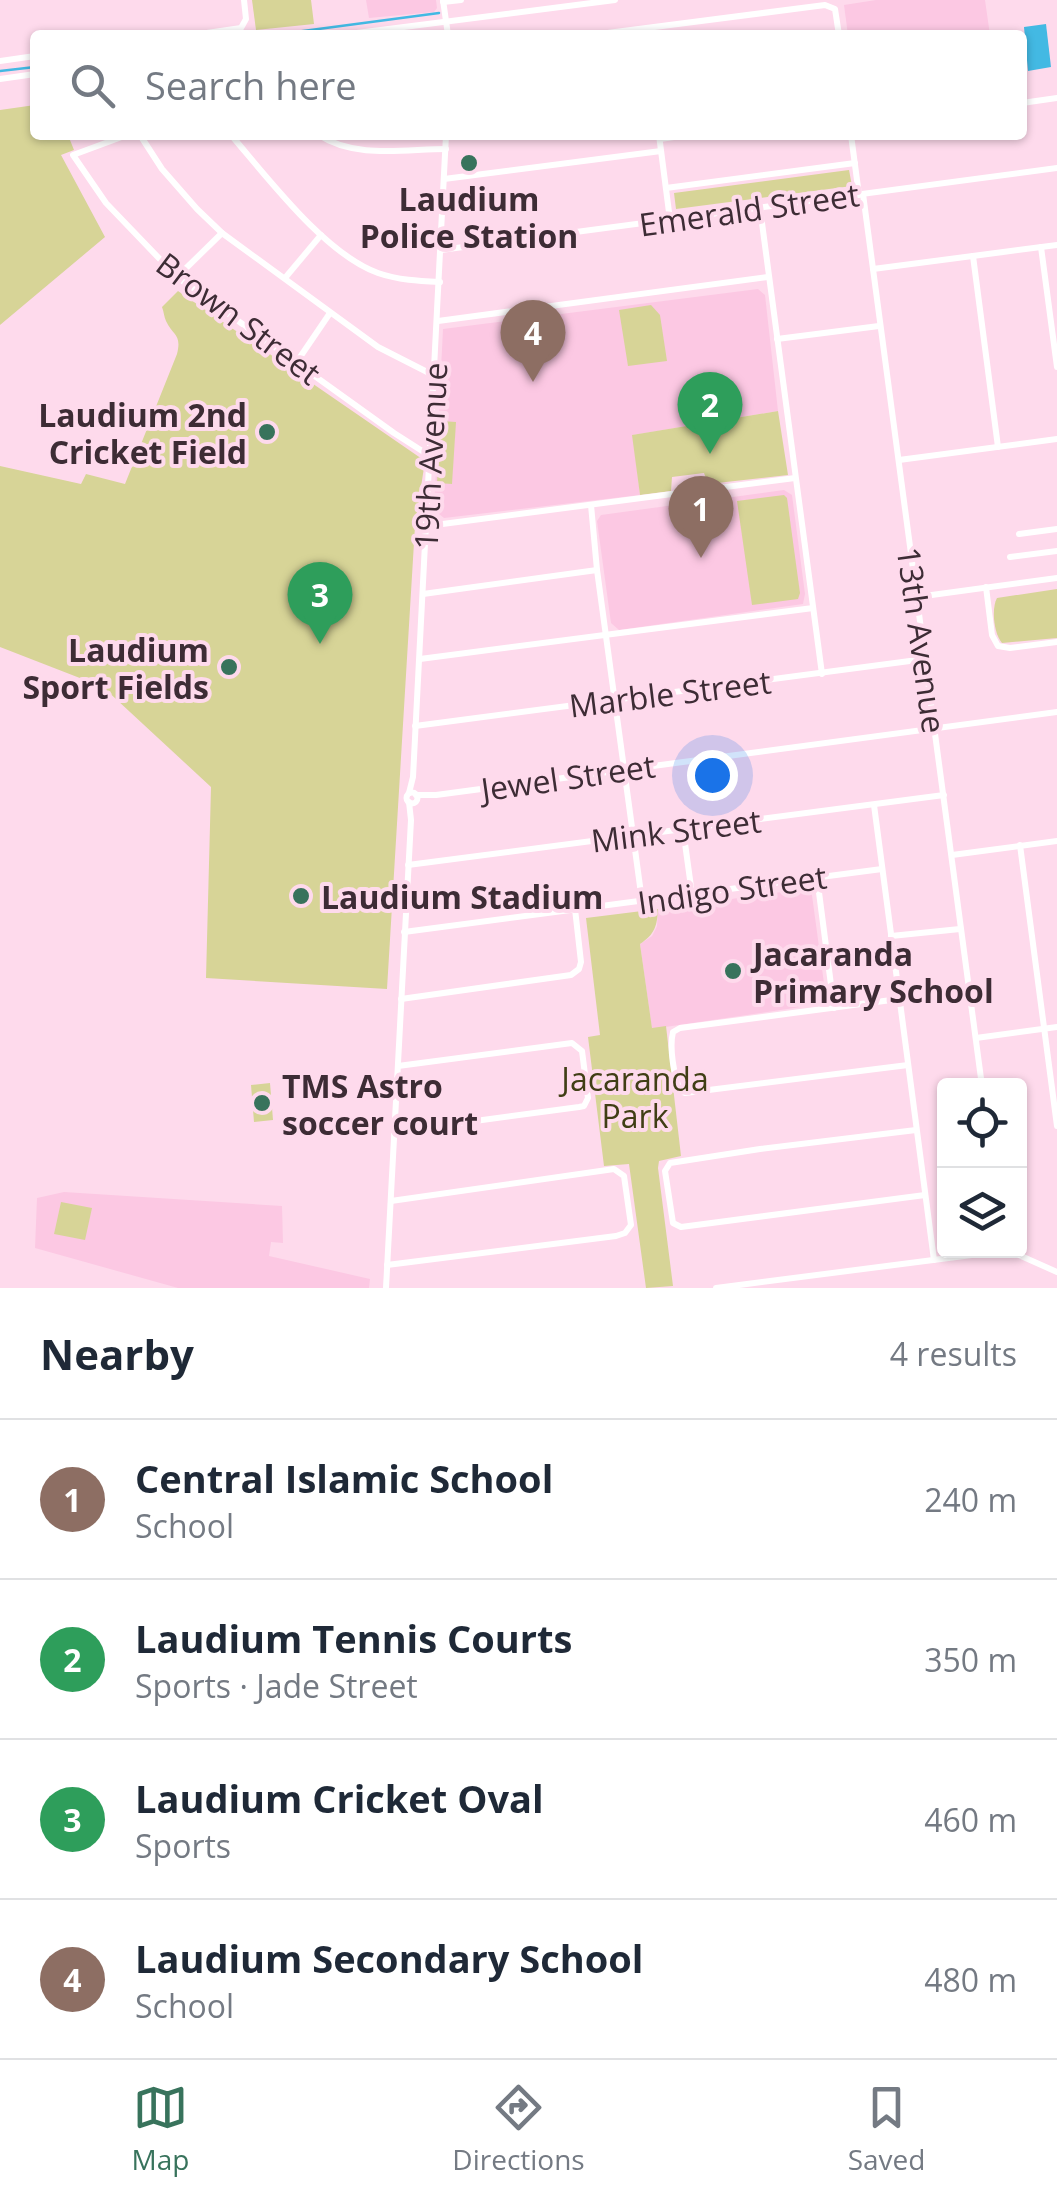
<!DOCTYPE html>
<html lang="en">
<head>
<meta charset="utf-8">
<style>
	body { margin:0; font-family:"Open Sans",sans-serif; background:#f2f2f3; color:#1f2937 }
	.controls { position:absolute; right:30px; bottom:30px; display:grid; overflow:hidden; border-radius:10px; box-shadow:0 2px 8px #0004 }
	.controls button { width:90px; height:90px; display:grid; place-items:center; padding:0; border:0; border-bottom:2px solid #e0e1e3; background:#fff; color:#1f2937; font:50px sans-serif }
	.you { position:absolute; left:712px; top:775px; width:35px; height:35px; margin:-25px; border:8px solid #fff; border-radius:50%; background:#1a73e8; box-shadow:0 0 0 15px #1a73e833 }
	.badge { display:grid; place-items:center; width:65px; height:65px; border-radius:50%; background:#38735c; color:#fff; font-size:32px; font-weight:700 }
	.pin { position:absolute; translate:-50% -82px; filter:drop-shadow(0 2px 5px #0008) }
	.pin::after { content:''; position:absolute; top:52px; width:35px; height:30px; background:inherit; clip-path:polygon(0 0,100% 0,50% 100%) }
	.list { margin:0; padding:0; list-style:none }
	h2 { display:flex; justify-content:space-between; align-items:center; height:130px; margin:0; padding:0 40px; font-size:42px }
	h2 small { font-size:32px; font-weight:400; color:#747a83 }
	.list li { display:grid; grid-template-columns:65px 1fr auto; gap:30px; align-items:center; box-sizing:border-box; height:160px; padding:0 40px; border-top:2px solid #e0e1e3 }
	.list b { display:block; font-size:38px; white-space:nowrap }
	.list p { margin:0; font-size:32px; white-space:nowrap; color:#747a83 }
	.list em { font-size:32px; font-style:normal; color:#747a83 }
	.icon { flex:none; width:55px; height:55px; fill:none; stroke:currentColor; stroke-width:2; stroke-linecap:round; stroke-linejoin:round }
	.map { position:relative; flex:none; width:1057px; height:1288px; overflow:hidden }
	.search { position:absolute; background:#fff; box-shadow:0 2px 8px #0004; left:30px; right:30px; top:30px; height:110px; display:flex; align-items:center; gap:25px; box-sizing:border-box; padding:0 35px; border-radius:10px; color:#747a83; font-size:38px }
	.sheet { height:770px; background:#fff }
	nav { display:flex; justify-content:space-around; align-items:center; box-sizing:border-box; height:140px; border-top:2px solid #e0e1e3; background:#fff; font-size:28px; color:#747a83 }
	nav a { display:grid; justify-items:center; gap:5px }
	nav .on { color:#38735c }
	.map>svg:first-child { display:block }
</style>
</head>
<body>
<div class="map">
<svg width="1057" height="1288" viewBox="0 0 1057 1288">
	<rect width="100%" height="100%" fill="#fedaec"/>
	<g fill="#fcc8e3">
		<path d="M366,0H436L437,8L434,12L369,18Z"/>
		<path d="M876,0H985L990,35H848L844,5Z"/>
		<path d="M758,289L765,295L778,411L633,435L640,495L444,518L434,510L443,329Z"/>
		<path d="M784,490L792,495L805,594L803,604L619,630L611,623L597,521L601,515Z"/>
		<path d="M811,888L826,998L821,1004L652,1029L640,944L652,936L657,926L658,909Z"/>
		<path d="M64,1192L282,1206L283,1243L271,1242L269,1256L370,1279L369,1288H178L35,1248L37,1198Z"/>
	</g>
	<g fill="#d7d497">
		<path d="M252,0H311L314,24L256,30Z"/>
		<path d="M35,105V135H68L74,150L61,155L105,237L0,325V110Z"/>
		<path d="M849,170L852,186L676,209L674,193Z"/>
		<path d="M178,291L425,461L415,526L387,989L206,978L211,787L103,687L0,647V466L81,484L86,474L125,484L177,354C182,334 173,336 166,321C164,317 164,312 162,307Z"/>
		<path d="M651,305L660,315L667,361L628,366L619,310Z"/>
		<path d="M778,411L788,475L708,484L704,473L672,477L671,491L640,495L632,435Z"/>
		<path d="M441,421L456,422L452,484L437,483Z"/>
		<path d="M784,495L787,498L800,593L798,599L752,605L737,501Z"/>
		<path d="M1057,589V638L1002,643C994,634 991,609 997,598Z"/>
		<path d="M658,909C657,926 655,934 640,944L652,1028L666,1026L681,1156L659,1161L658,1168L673,1286L646,1288L629,1164L604,1166L588,1037L600,1035L586,918Z"/>
		<path d="M270,1083L273,1120L254,1122L251,1085Z"/>
		<path d="M61,1202L92,1208L85,1240L54,1234Z"/>
	</g>
	<path fill="#43b9e3" d="M1046,24L1051,67L1028,71L1024,27Z"/>
	<g fill="none" stroke-linecap="round" stroke-linejoin="round">
		<g stroke="#43b9e3" stroke-width="2.5">
			<path d="M273,35L439,13"/>
			<path d="M0,71L35,67"/>
		</g>
		<g stroke="#fff" stroke-width="6">
			<path d="M443,0L448,35"/>
			<path d="M443,2L461,0"/>
			<path d="M193,35L241,28L246,19L244,0"/>
			<path d="M341,35L615,0"/>
			<path d="M592,35L825,5L835,9L839,35"/>
			<path d="M0,61L35,56"/>
			<path d="M0,79L35,74"/>
			<path d="M1022,103L1057,98"/>
			<path d="M127,135L73,155L106,203L177,277L394,433L430,456"/>
			<path d="M140,135L162,169L197,209L222,233L378,347L435,376"/>
			<path d="M231,135C268,178 325,254 378,273C398,280 419,281 440,282"/>
			<path d="M319,135C355,159 405,149 446,149"/>
			<path d="M659,135L670,220"/>
			<path d="M851,135L859,195"/>
			<path d="M660,139L688,135"/>
			<path d="M444,179L661,151"/>
			<path d="M666,188L855,163"/>
			<path d="M863,194L982,1086"/>
			<path d="M760,208L822,674"/>
			<path d="M401,209H442"/>
			<path d="M1041,247L1057,367"/>
			<path d="M441,250L1057,168"/>
			<path d="M973,256L998,447"/>
			<path d="M873,269L1057,245"/>
			<path d="M177,277L222,233"/>
			<path d="M285,278L321,235"/>
			<path d="M438,321L768,277"/>
			<path d="M777,339L879,326"/>
			<path d="M296,363L330,313"/>
			<path d="M899,460L1057,439"/>
			<path d="M591,505L597,570L642,901"/>
			<path d="M427,526L795,478"/>
			<path d="M1019,534L1057,529"/>
			<path d="M1010,557L1057,551"/>
			<path d="M986,587L992,635L998,646L1010,648L1057,642"/>
			<path d="M423,594L597,570"/>
			<path d="M917,597L1057,578"/>
			<path d="M420,659L813,608"/>
			<path d="M415,726L925,659"/>
			<circle cx="412" cy="798" r="5.5"/>
			<path d="M409,793L413,777L446,135"/>
			<path d="M416,795H436L1057,712"/>
			<path d="M874,805L934,1260"/>
			<path d="M683,829L692,894"/>
			<path d="M1020,845L1057,1126"/>
			<path d="M952,855L1057,841"/>
			<path d="M408,865L944,795"/>
			<path d="M817,877L834,1008"/>
			<path d="M404,932L882,869"/>
			<path d="M891,936L960,929"/>
			<path d="M401,999L571,975L579,969L581,962L575,909"/>
			<path d="M899,999L680,1028L673,1032C669,1048 674,1075 680,1091L685,1093L908,1065"/>
			<path d="M976,1038L1057,1027"/>
			<path d="M916,1130L760,1149L670,1163L665,1171L673,1223L681,1227L925,1195"/>
			<path d="M394,1132L579,1107L584,1106L588,1098L582,1051L572,1043L398,1066"/>
			<path d="M387,1265L616,1236L625,1233L631,1225L624,1176L614,1169L391,1201"/>
			<path d="M386,1288L411,820L409,802"/>
			<path d="M716,1288L1003,1251L1012,1252L1057,1272"/>
		</g>
	</g>
	<g fill="#38735c" stroke="#fedaec" stroke-width="4">
		<circle cx="469" cy="163" r="10"/>
		<circle cx="267" cy="432" r="10"/>
		<circle cx="229" cy="667" r="10"/>
		<circle cx="301" cy="896" r="10"/>
		<circle cx="733" cy="971" r="10"/>
		<circle cx="262" cy="1103" r="10"/>
	</g>
	<g text-anchor="middle" dominant-baseline="central" stroke-width="8" stroke-linejoin="round" paint-order="stroke">
		<g font-size="32" font-weight="bold" fill="#3d2c35" stroke="#fedaec" text-anchor="start">
			<text x="469" y="198" text-anchor="middle">Laudium<tspan x="469" dy="37">Police Station</tspan></text>
			<text x="247" y="414" text-anchor="end">Laudium 2nd<tspan x="247" dy="37">Cricket Field</tspan></text>
			<text x="209" y="649" text-anchor="end">Laudium<tspan x="209" dy="37">Sport Fields</tspan></text>
			<text x="321" y="896">Laudium Stadium</text>
			<text x="753" y="953">Jacaranda<tspan x="753" dy="37">Primary School</tspan></text>
			<text x="282" y="1085">TMS Astro<tspan x="282" dy="37">soccer court</tspan></text>
		</g>
		<g font-size="32" fill="#3d2c35" stroke="#fedaec">
			<text transform="translate(749 209) rotate(-8)">Emerald Street</text>
			<text transform="translate(239 318) rotate(37)">Brown Street</text>
			<text transform="translate(430 456) rotate(-87)">19th Avenue</text>
			<text transform="translate(922 640) rotate(82)">13th Avenue</text>
			<text transform="translate(670 693) rotate(-7)">Marble Street</text>
			<text transform="translate(568 777) rotate(-8)">Jewel Street</text>
			<text transform="translate(676 830) rotate(-7)">Mink Street</text>
			<text transform="translate(732 889) rotate(-8)">Indigo Street</text>
		</g>
		<g font-size="32" fill="#403e15" stroke="#fedaec">
			<text x="635" y="1078">Jacaranda<tspan x="635" dy="37">Park</tspan></text>
		</g>
	</g>
</svg>
<div class="controls">
<button><svg class="icon" aria-label="locate" viewBox="0 0 24 24"><circle cx="12" cy="12" r="6"/><path d="M12 2v4M12 18v4M2 12h4M18 12h4"/></svg></button>
<button><svg class="icon" aria-label="layers" viewBox="0 0 24 24"><path d="M12 4l9 5-9 5-9-5zM3 14l9 5 9-5"/></svg></button>
</div>
<div class="you"></div>
<div class="pin badge" style="left:701px;top:558px;background:#8d6e63">1</div>
<div class="pin badge" style="left:710px;top:454px;background:#2e9e5b">2</div>
<div class="pin badge" style="left:320px;top:644px;background:#2e9e5b">3</div>
<div class="pin badge" style="left:533px;top:382px;background:#8d6e63">4</div>
<div class="search"><svg class="icon" aria-label="search" viewBox="0 0 24 24"><circle cx="10" cy="10" r="6"/><path d="M15 15l6 6"/></svg>Search here</div>
</div>
<section class="sheet">
<h2>Nearby<small>4 results</small></h2>
<ul class="list">
<li><span class="badge" style="background:#8d6e63">1</span><div><b>Central Islamic School</b><p>School</p></div><em>240 m</em></li>
<li><span class="badge" style="background:#2e9e5b">2</span><div><b>Laudium Tennis Courts</b><p>Sports · Jade Street</p></div><em>350 m</em></li>
<li><span class="badge" style="background:#2e9e5b">3</span><div><b>Laudium Cricket Oval</b><p>Sports</p></div><em>460 m</em></li>
<li><span class="badge" style="background:#8d6e63">4</span><div><b>Laudium Secondary School</b><p>School</p></div><em>480 m</em></li>
</ul>
</section>
<nav>
<a class="on"><svg class="icon" aria-label="map" viewBox="0 0 24 24"><path d="M3 6l6-2 6 2 6-2v14l-6 2-6-2-6 2zM9 4v14M15 6v14"/></svg>Map</a>
<a><svg class="icon" aria-label="directions" viewBox="0 0 24 24"><path d="M12 3l9 9-9 9-9-9zM9 14v-3h6M13 9l2 2-2 2"/></svg>Directions</a>
<a><svg class="icon" aria-label="saved" viewBox="0 0 24 24"><path d="M7 4h10v16l-5-4-5 4z"/></svg>Saved</a>
</nav>
</body>
</html>
